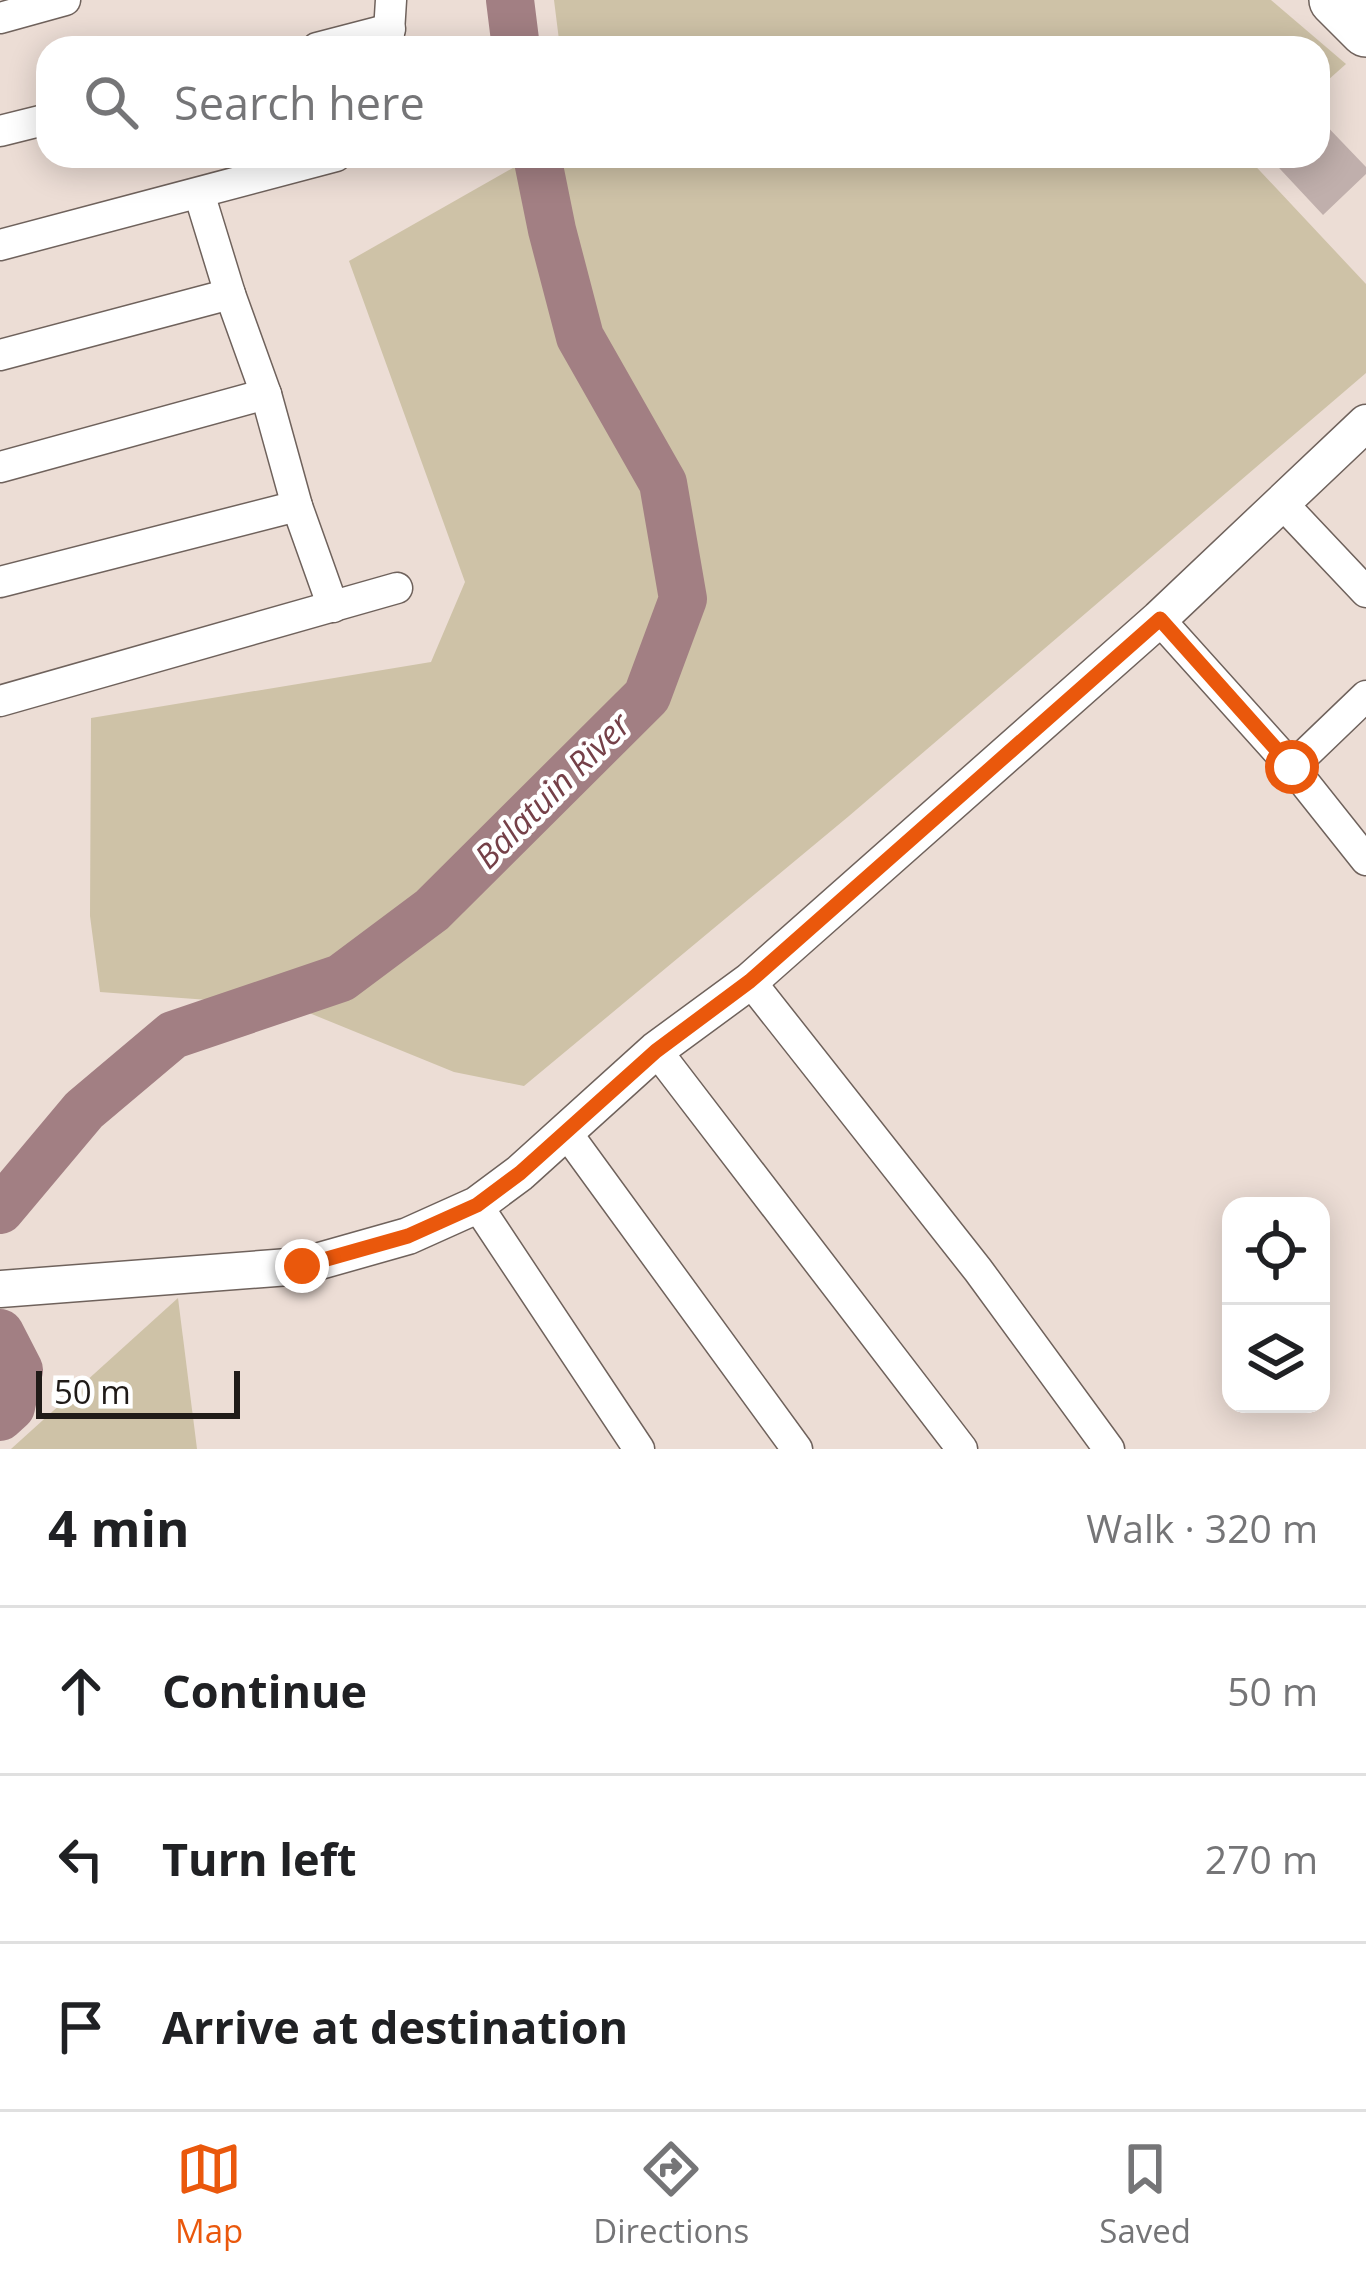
<!DOCTYPE html>
<html lang="en">
<head>
<meta charset="utf-8">
<style>
	body { margin:0; font-family:"Open Sans",sans-serif; background:#f2f2f2; color:#202124 }
	.controls { position:absolute; right:36px; bottom:36px; display:grid; overflow:hidden; border-radius:24px; box-shadow:0 6px 30px #0003 }
	.controls button { width:108px; height:108px; display:grid; place-items:center; padding:0; border:0; border-bottom:3px solid #e0e0e0; background:#fff; color:#202124; font:60px sans-serif }
	.scale { position:absolute; left:36px; bottom:30px; width:204px; box-sizing:border-box; padding-left:12px; border:6px solid #201b18; border-top:0; font-size:33px; line-height:42px; white-space:nowrap; color:#201b18; -webkit-text-stroke:9px #fff; paint-order:stroke }
	.stop { position:absolute; width:36px; height:36px; margin:-27px; border:9px solid #ea580c; border-radius:50%; background:#fff }
	.stop.end { background:#ea580c; border-color:#fff; box-shadow:0 3px 12px #0008 }
	.list { margin:0; padding:0; list-style:none }
	h2 { display:flex; justify-content:space-between; align-items:center; height:156px; margin:0; padding:0 48px; font-size:51px }
	h2 small { font-size:39px; font-weight:400; color:#757577 }
	.list li { display:grid; grid-template-columns:78px 1fr auto; gap:36px; align-items:center; box-sizing:border-box; height:168px; padding:0 48px; border-top:3px solid #e0e0e0 }
	.list b { display:block; font-size:45px; white-space:nowrap }
	.list em { font-size:39px; font-style:normal; color:#757577 }
	.icon { flex:none; width:66px; height:66px; fill:none; stroke:currentColor; stroke-width:2; stroke-linecap:round; stroke-linejoin:round }
	.map { position:relative; flex:none; width:1366px; height:1449px; overflow:hidden }
	.search { position:absolute; background:#fff; box-shadow:0 6px 30px #0003; left:36px; right:36px; top:36px; height:132px; display:flex; align-items:center; gap:30px; box-sizing:border-box; padding:0 42px; border-radius:36px; color:#757577; font-size:45px }
	.sheet { height:660px; background:#fff }
	nav { display:flex; justify-content:space-around; align-items:center; box-sizing:border-box; height:168px; border-top:3px solid #e0e0e0; background:#fff; font-size:33px; color:#757577 }
	nav a { display:grid; justify-items:center; gap:6px }
	nav .on { color:#ea580c }
	.map>svg:first-child { display:block }
</style>
</head>
<body>
<div class="map">
<svg width="1366" height="1449" viewBox="0 0 1366 1449">
	<rect width="100%" height="100%" fill="#ecddd5"/>
	<g fill="#cec2a7">
		<path d="M554,0H1271L1346,64L1318,89V48H560Z"/>
		<path d="M534,156H1246L1366,284V373L849,816L524,1086L454,1072L292,1006L100,992L90,916L91,718L431,662L465,582L349,261Z"/>
		<path d="M178,1298L197,1449H11Z"/>
	</g>
	<g fill="none" stroke-linecap="round" stroke-linejoin="round">
		<g stroke="#a27f83" stroke-width="48">
			<path d="M510,0L516,48"/>
			<path d="M0,1210L84,1110L173,1035L341,978L432,910L647,696L683,599L663,483L580,337L552,230L537,156"/>
			<path d="M0,1333L19,1370L11,1407L0,1417"/>
		</g>
	</g>
	<path fill="#c0afac" d="M1318,117L1366,167V174L1323,215L1268,156H1318Z"/>
	<g fill="none" stroke-linecap="round" stroke-linejoin="round">
		<g stroke="#6f625c" stroke-width="33">
			<g id="minor">
				<path d="M0,18L65,0"/>
				<path d="M317,48L390,29"/>
				<path d="M388,48L391,0"/>
				<path d="M0,131L48,119"/>
				<path d="M199,193L230,294L266,394L297,506L333,607"/>
				<path d="M0,245L336,156"/>
				<path d="M0,355L230,294"/>
				<path d="M0,467L266,394"/>
				<path d="M1281,502L1366,592"/>
				<path d="M0,582L297,506"/>
				<path d="M1159,619L1292,767L1366,860"/>
				<path d="M0,701L397,588"/>
				<path d="M1292,767L1366,696"/>
				<path d="M750,981L978,1270L1109,1449"/>
				<path d="M656,1050L962,1449"/>
				<path d="M566,1132L797,1449"/>
				<path d="M477,1205L639,1449"/>
			</g>
		</g>
		<g stroke="#6f625c" stroke-width="39">
			<path id="tertiary" d="M0,1289L302,1266L408,1236L477,1205L520,1173L656,1050L750,981L1159,619L1366,423"/>
		</g>
		<g stroke="#6f625c" stroke-width="54">
			<path id="trunk" d="M1335,0L1366,31"/>
		</g>
		<use href="#minor" stroke="#fff" stroke-width="30"/>
		<use href="#tertiary" stroke="#fff" stroke-width="36"/>
		<use href="#trunk" stroke="#fff" stroke-width="51"/>
	</g>
	<g fill="none" stroke-linecap="round" stroke-linejoin="round">
		<path stroke="#ea580c" stroke-width="15" d="M302,1266L408,1236L477,1205L520,1173L656,1051L750,981L1160,619L1292,767"/>
	</g>
	<g text-anchor="middle" dominant-baseline="central" stroke-width="9" stroke-linejoin="round" paint-order="stroke">
		<g font-size="33" font-style="italic" fill="#754048" stroke="#fff">
			<text transform="translate(552 790) rotate(-45)">Balatuin River</text>
		</g>
	</g>
</svg>
<div class="controls">
<button><svg class="icon" aria-label="locate" viewBox="0 0 24 24"><circle cx="12" cy="12" r="6"/><path d="M12 2v4M12 18v4M2 12h4M18 12h4"/></svg></button>
<button><svg class="icon" aria-label="layers" viewBox="0 0 24 24"><path d="M12 4l9 5-9 5-9-5zM3 14l9 5 9-5"/></svg></button>
</div>
<div class="scale">50 m</div>
<div class="stop" style="left:1292px;top:767px"></div>
<div class="stop end" style="left:302px;top:1266px"></div>
<div class="search"><svg class="icon" aria-label="search" viewBox="0 0 24 24"><circle cx="10" cy="10" r="6"/><path d="M15 15l6 6"/></svg>Search here</div>
</div>
<section class="sheet">
<h2>4 min<small>Walk · 320 m</small></h2>
<ul class="list">
<li><svg class="icon" aria-label="ahead" viewBox="0 0 24 24"><path d="M12 20V5M6 11l6-6 6 6"/></svg><div><b>Continue</b></div><em>50 m</em></li>
<li><svg class="icon" aria-label="left" viewBox="0 0 24 24"><path d="M17 20v-9H6M10 6l-5 5 5 5"/></svg><div><b>Turn left</b></div><em>270 m</em></li>
<li><svg class="icon" aria-label="arrive" viewBox="0 0 24 24"><path d="M6 21V4h12l-3 4 3 4H6"/></svg><div><b>Arrive at destination</b></div></li>
</ul>
</section>
<nav>
<a class="on"><svg class="icon" aria-label="map" viewBox="0 0 24 24"><path d="M3 6l6-2 6 2 6-2v14l-6 2-6-2-6 2zM9 4v14M15 6v14"/></svg>Map</a>
<a><svg class="icon" aria-label="directions" viewBox="0 0 24 24"><path d="M12 3l9 9-9 9-9-9zM9 14v-3h6M13 9l2 2-2 2"/></svg>Directions</a>
<a><svg class="icon" aria-label="saved" viewBox="0 0 24 24"><path d="M7 4h10v16l-5-4-5 4z"/></svg>Saved</a>
</nav>
</body>
</html>
